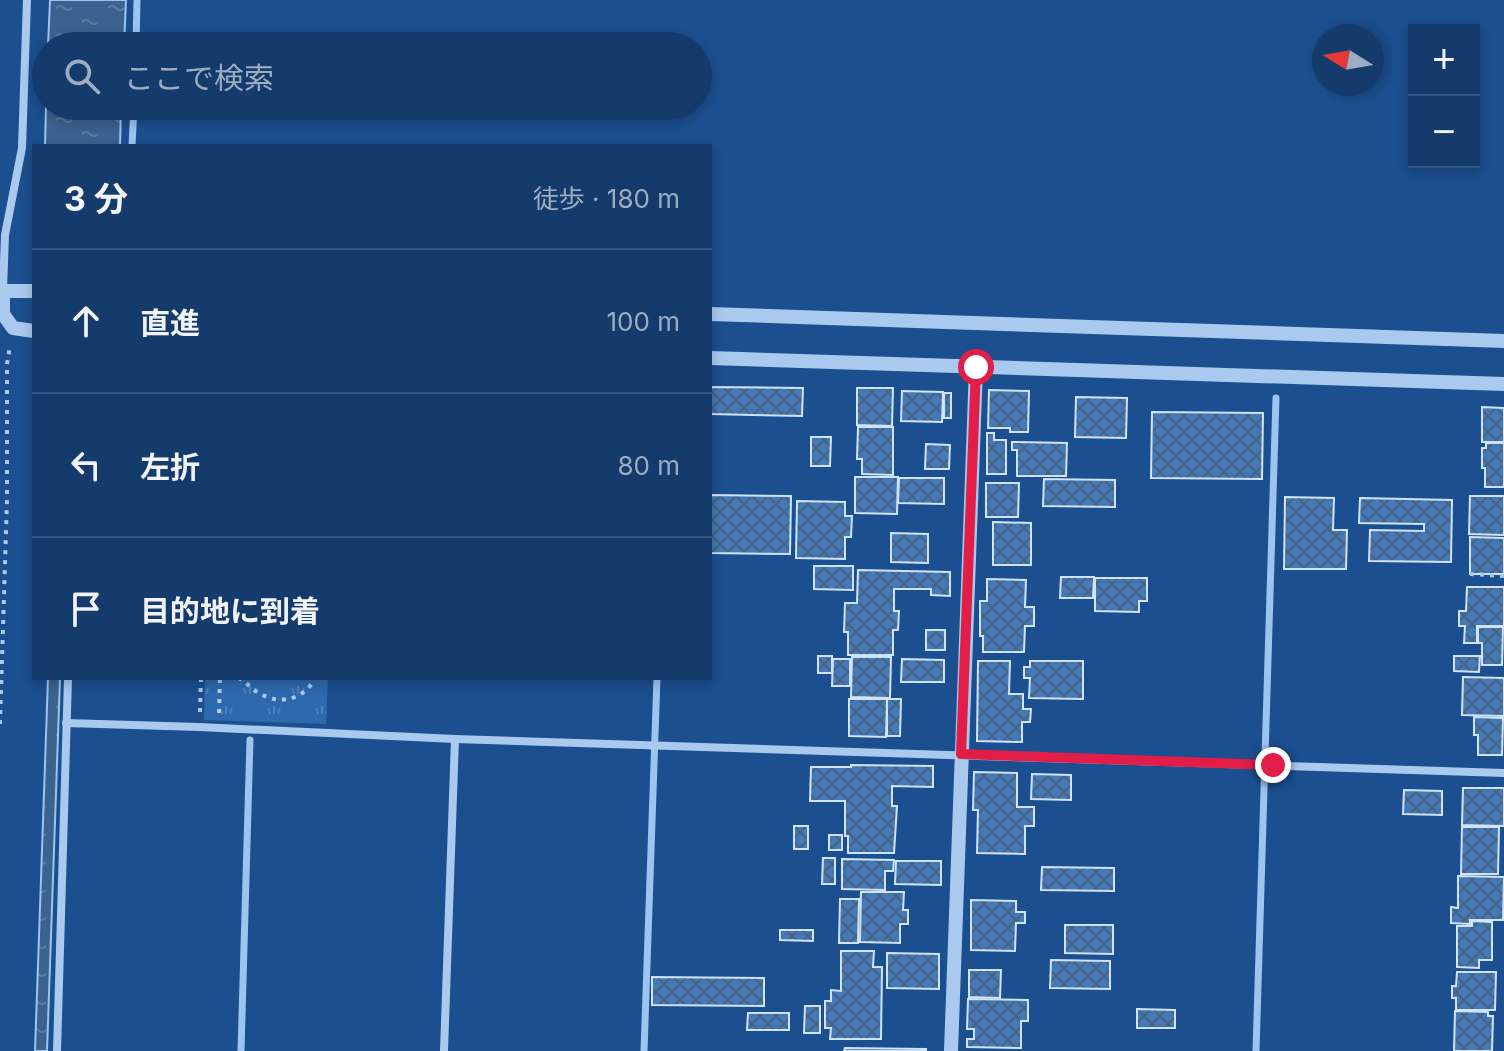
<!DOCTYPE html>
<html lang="ja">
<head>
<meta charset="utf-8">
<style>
	body { margin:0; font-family:Inter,"Noto Sans JP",sans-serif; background:#214673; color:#f1f3f6 }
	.controls { position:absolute; right:24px; top:24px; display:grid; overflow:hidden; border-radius:0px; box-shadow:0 4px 12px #0003 }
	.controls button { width:72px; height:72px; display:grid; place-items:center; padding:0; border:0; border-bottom:2px solid #33557e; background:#143b6b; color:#f1f3f6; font:40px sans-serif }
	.compass { position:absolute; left:1312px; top:24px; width:72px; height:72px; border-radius:50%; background:#143b6b; box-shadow:0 4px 12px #0003; rotate:281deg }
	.stop { position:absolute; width:24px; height:24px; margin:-18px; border:6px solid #e11d48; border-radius:50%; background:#fff }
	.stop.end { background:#e11d48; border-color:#fff; box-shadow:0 2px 8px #0008 }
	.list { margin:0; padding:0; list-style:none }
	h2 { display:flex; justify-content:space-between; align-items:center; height:104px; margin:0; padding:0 32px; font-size:34px }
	h2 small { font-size:26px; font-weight:400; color:#9dadc1 }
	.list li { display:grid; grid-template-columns:52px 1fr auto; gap:24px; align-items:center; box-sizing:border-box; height:144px; padding:0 32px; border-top:2px solid #33557e }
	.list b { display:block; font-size:30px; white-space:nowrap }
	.list em { font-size:26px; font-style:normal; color:#9dadc1 }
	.icon { flex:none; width:44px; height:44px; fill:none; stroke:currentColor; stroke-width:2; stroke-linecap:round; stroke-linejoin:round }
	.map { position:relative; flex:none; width:1504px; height:1051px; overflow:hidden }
	.search { position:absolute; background:#143b6b; box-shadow:0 4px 12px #0003; left:32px; top:32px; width:680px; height:88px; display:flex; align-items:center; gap:20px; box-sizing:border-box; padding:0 28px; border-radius:44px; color:#9dadc1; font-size:30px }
	.panel { position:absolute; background:#143b6b; box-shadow:0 4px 12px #0003; left:32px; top:144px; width:680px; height:536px; border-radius:0px }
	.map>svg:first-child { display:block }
</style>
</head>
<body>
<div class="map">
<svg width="1504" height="1051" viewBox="0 0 1504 1051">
	<defs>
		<pattern id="grass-tufts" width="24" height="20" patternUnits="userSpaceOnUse" patternTransform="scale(2)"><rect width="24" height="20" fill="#2e69ad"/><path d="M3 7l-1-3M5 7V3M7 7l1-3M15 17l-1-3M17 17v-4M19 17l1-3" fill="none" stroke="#4d80b9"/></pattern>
		<pattern id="water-ripples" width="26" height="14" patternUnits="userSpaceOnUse" patternTransform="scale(2)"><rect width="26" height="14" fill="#3c6290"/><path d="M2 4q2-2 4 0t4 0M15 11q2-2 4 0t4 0" fill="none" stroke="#597aa1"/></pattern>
		<pattern id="building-cross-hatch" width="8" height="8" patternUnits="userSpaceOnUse" patternTransform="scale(2)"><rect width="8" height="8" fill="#4478b7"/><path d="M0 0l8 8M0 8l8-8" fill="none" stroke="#486282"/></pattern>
	</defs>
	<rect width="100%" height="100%" fill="#1b4f8f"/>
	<path fill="url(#grass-tufts)" d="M205,678H328L326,724L204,720Z"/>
	<g fill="url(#water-ripples)" stroke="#9cc4f0" stroke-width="2">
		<path d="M50,0H126L124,46H48Z"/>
		<path d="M46,106H121L120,146H45Z"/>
		<path d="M48,678H60L47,1051H35Z"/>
	</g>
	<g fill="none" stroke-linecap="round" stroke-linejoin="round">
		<g stroke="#9cc4f0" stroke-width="7">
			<path d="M136,46L137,0"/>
			<path d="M132,146L134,106"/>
			<path d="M241,1051L250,740"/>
			<path d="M644,1051L657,678"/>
			<path d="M1256,1051L1276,398"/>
		</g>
	</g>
	<g fill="url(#building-cross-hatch)" stroke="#cfe3fa" stroke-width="2">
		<path d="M710,387L803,388L802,416L710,414Z"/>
		<path d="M857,388H893L892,426L857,425Z"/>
		<path d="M989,390L1029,391L1028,432H1010V428H988Z"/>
		<path d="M902,391L943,392L942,422L901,421Z"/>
		<rect x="944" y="393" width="7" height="25"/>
		<path d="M1076,397L1127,398L1126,438L1075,437Z"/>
		<path d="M1482,407L1504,408V442H1482Z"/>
		<path d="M1152,412L1263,413L1262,479L1151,478Z"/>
		<path d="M858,427H893V475L862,474V459H857Z"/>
		<path d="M987,433H994V440H1006V474H987Z"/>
		<path d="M811,437H831L830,466H811Z"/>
		<path d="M1012,442L1067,443L1066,476H1017V450H1012Z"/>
		<path d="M1486,443H1504V487H1485V468H1482V448H1486Z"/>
		<path d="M926,444L950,445L949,469H925Z"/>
		<path d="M855,477H898L897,514L855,513Z"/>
		<path d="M899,478H944V504L898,503Z"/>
		<path d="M1044,479L1115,480V507L1043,506Z"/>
		<path d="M986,483H1019L1018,517H986Z"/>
		<path d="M710,495L791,496L790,554L710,553Z"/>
		<path d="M1470,496H1504V535L1469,534Z"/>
		<path d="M1285,497L1334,498L1333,530H1347L1346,569H1284Z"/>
		<path d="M1360,498L1452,500L1451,562L1369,561L1370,530L1424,531V524L1359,523Z"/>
		<path d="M797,501L845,502V516H852L851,537H845V559L796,558Z"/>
		<path d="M993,522L1031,523V565H993Z"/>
		<path d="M891,533L928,534V563L891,562Z"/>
		<path d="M1470,537L1504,538V574H1470Z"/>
		<path d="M814,566H853V590L814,589Z"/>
		<path d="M858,570L950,572V596L931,595V589H894V611H899L898,630H893V655H848V632H844L845,603H857Z"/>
		<path d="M1061,577H1094L1093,598H1060Z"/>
		<path d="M1095,578H1147V601H1139V612L1095,611Z"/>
		<path d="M987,579L1026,580L1025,607H1034V626H1025L1024,652H983V636H980V601H987Z"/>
		<path d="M1467,587H1504V626H1477V643H1464L1465,626H1459V611H1466Z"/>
		<path d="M1478,627H1503L1502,665H1482V643H1478Z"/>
		<rect x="926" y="630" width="19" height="20"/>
		<rect x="818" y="656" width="14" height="17"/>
		<path d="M1454,656H1480L1479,672L1454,671Z"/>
		<path d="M852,657H891L890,698L851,697Z"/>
		<path d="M833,659H850V686H832Z"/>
		<path d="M902,659L944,660V682H901Z"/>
		<path d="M978,661H1010L1009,694H1023V709H1031L1030,722H1022V742L977,741Z"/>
		<path d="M1030,661H1083V699L1029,698L1030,678H1024V667H1030Z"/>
		<path d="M1463,677L1504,678V716L1462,715Z"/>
		<path d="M849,699H887L886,737L849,736Z"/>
		<path d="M887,699H901L900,736H887Z"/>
		<path d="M1474,717L1503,718L1502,755H1478V735H1474Z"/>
		<path d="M851,765L933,766V787L892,786V806H897L894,853H848V836H845V801H810L811,767H851Z"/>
		<path d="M974,772L1017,773V807H1034V826H1025V854L977,853L978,810H973Z"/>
		<path d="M1032,774L1071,775V800L1031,799Z"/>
		<path d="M1463,788H1504V826L1462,825Z"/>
		<path d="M1404,790L1442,791V815L1403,814Z"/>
		<rect x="794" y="826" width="14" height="23"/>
		<path d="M1462,827H1499L1498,874H1461Z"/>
		<rect x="829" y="835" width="13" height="15"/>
		<path d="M823,858H835V884H822Z"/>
		<path d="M842,859L894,860L893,871H885V890L842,889Z"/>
		<path d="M896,861H941V885L895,884Z"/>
		<path d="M1042,867L1114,868V891L1041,890Z"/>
		<path d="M1458,876L1504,877L1503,920H1470V924L1451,923V907L1458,908Z"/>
		<path d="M861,892H904L903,910H908V924H900V943L860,942Z"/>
		<path d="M840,899H859L858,943H839Z"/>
		<path d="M971,900L1016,901V912H1025V923H1016L1015,951L971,950Z"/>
		<path d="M1472,921L1492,922V960H1479V968L1457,967V926H1472Z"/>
		<path d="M1065,925H1113V954L1065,953Z"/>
		<path d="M780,930H813V941L780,940Z"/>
		<path d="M841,951H874L873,967H882L881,1039H830L831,1028H825V1001H831V990L841,991Z"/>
		<path d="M887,953L939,954V989L887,988Z"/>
		<path d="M1051,960L1110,961V989L1050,988Z"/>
		<path d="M969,970H1001L1000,998L969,997Z"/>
		<path d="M1457,972H1496L1495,1010H1456V998H1452V986H1456Z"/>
		<path d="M652,977L764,978V1006L652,1005Z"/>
		<path d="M968,999L1028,1000V1021H1021V1048L967,1047V1039H974V1029H967Z"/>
		<path d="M805,1006H820V1033H804Z"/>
		<path d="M1137,1009L1175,1010V1028H1137Z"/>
		<path d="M1455,1011L1488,1012V1016H1493L1492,1051H1454Z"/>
		<path d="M748,1013H789V1030H747Z"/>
		<path d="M845,1048L926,1049V1051H844Z"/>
	</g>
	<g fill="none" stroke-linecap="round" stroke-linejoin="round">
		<g stroke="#a9c9ee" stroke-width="4" stroke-dasharray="4 6" stroke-linecap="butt">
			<path d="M1470,574L1504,576"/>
			<path d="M238,678C247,682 251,689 259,693C280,706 305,699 315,678"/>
			<path d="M200,712L201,678"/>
			<path d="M219,713L220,678"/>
			<path d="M0,724L7,500V364L10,346"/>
		</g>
		<g stroke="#a9c9ee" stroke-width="8">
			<path d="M3,290L5,235L22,148L27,0"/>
			<path d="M66,723L199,727L455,739L1504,773"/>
			<path d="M57,1051L68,678"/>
			<path d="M444,1051L455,739"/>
		</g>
		<g stroke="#a9c9ee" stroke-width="14">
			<path d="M3,290V314L13,328L34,331"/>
			<path d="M0,291H34"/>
			<path d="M710,314L1504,341"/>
			<path d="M710,358L1504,384"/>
			<path d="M951,1051L976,367"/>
		</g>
	</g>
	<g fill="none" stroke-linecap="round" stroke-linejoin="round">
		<path stroke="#e11d48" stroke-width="10" d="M976,367L961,754L1273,765"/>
	</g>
</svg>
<div class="controls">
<button>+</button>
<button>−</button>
</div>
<svg class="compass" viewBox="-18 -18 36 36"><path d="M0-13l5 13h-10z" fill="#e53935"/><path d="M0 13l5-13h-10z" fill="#9dadc1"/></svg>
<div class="stop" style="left:976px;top:367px"></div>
<div class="stop end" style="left:1273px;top:765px"></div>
<div class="search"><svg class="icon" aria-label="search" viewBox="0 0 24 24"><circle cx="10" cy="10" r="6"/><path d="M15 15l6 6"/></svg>ここで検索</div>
<section class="panel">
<h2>3 分<small>徒歩 · 180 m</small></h2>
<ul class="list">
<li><svg class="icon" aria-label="ahead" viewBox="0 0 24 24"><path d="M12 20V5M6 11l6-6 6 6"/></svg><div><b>直進</b></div><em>100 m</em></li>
<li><svg class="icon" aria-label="left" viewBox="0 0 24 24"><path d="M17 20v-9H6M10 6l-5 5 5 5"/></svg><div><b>左折</b></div><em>80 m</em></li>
<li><svg class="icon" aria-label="arrive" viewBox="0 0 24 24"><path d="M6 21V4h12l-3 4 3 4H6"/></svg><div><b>目的地に到着</b></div></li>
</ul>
</section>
</div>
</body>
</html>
